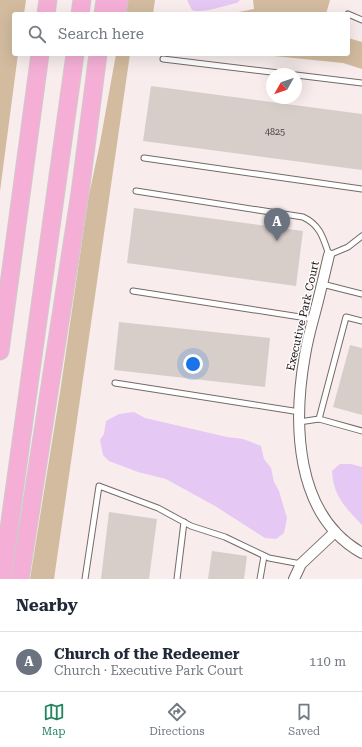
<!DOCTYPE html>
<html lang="en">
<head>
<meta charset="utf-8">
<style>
	body { margin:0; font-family:"Roboto Serif",serif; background:#f2f2f3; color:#1f2937 }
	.compass { position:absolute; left:266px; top:68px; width:36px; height:36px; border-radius:50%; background:#fff; box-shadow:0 4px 16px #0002; rotate:230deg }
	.you { position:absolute; left:193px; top:364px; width:14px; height:14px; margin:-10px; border:3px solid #fff; border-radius:50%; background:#1a73e8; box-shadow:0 0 0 6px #1a73e833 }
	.badge { display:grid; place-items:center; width:26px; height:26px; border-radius:50%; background:#218560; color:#fff; font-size:13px; font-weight:700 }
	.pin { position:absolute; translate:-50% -33px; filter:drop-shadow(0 1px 2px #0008) }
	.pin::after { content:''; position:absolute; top:21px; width:14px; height:12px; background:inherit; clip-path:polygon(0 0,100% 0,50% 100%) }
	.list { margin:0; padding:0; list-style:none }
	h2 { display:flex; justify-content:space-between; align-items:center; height:52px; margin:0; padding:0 16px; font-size:17px }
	h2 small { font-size:13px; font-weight:400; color:#747a83 }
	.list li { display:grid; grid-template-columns:26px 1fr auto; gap:12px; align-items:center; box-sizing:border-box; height:60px; padding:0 16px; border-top:1px solid #e0e1e3 }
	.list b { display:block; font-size:15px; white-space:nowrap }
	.list p { margin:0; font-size:13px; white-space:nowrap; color:#747a83 }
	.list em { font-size:13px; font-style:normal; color:#747a83 }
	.icon { flex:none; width:22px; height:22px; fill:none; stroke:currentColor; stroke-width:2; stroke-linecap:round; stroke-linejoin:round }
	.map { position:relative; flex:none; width:362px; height:579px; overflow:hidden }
	.search { position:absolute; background:#fff; box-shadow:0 4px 16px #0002; left:12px; right:12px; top:12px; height:44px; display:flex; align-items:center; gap:10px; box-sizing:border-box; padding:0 14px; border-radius:4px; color:#747a83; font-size:15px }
	.sheet { height:112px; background:#fff }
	nav { display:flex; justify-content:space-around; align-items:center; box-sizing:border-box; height:56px; border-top:1px solid #e0e1e3; background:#fff; font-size:11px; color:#747a83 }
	nav a { display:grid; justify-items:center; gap:2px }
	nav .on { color:#218560 }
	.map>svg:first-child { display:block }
</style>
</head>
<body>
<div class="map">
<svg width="362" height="579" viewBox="0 0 362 579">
	<rect width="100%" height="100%" fill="#f8ecec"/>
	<g fill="#d2bb9e">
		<path d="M0,0H26L24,14H14V54H18L0,191Z"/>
		<path d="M126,0H155L153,14H124Z"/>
		<path d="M253,0H330L326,14H228L254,9Z"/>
		<path d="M348,38L362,42V69L343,63L254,54H348Z"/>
		<path d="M116,54H130L54,579H30L61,386L88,200L100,143Z"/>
	</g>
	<g fill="#e5c8f3">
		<path d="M187,0H240L237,3C226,5 202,14 192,10Z"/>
		<path d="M134,412L145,418L227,437L243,439L261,446L264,459L271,468L274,482L279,491L287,518L284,533L276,539L265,538L215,506L166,479L138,472L109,461L103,455L100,440L104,434L106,421L119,414Z"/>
		<path d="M340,464H351L362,467V525C346,508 333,496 332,471Z"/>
	</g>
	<g fill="#d8cec9">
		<path d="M151,86L362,114V170L143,141Z"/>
		<path d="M134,208L303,231L296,286L127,263Z"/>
		<path d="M119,322L270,338L265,387L114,370Z"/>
		<path d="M350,345L362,348V415L333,407Z"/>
		<path d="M109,512L157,519L149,579H101Z"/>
		<path d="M212,551L247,556L244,579H208Z"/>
	</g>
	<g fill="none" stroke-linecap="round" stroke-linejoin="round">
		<g stroke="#746a6a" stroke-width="7">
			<g id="lane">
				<path d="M348,14L362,20"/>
				<path d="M163,59L288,74"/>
				<path d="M296,75L362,83"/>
				<path d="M144,158L362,189"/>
				<path d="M136,191L303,217C320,225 323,237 329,255L348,247L362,236"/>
				<path d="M322,284L362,294"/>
				<path d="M133,291L313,319"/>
				<path d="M115,383L300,412"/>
				<path d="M319,419L346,317L362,321"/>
				<path d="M299,422L319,419L362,431"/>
				<path d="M85,579L99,486L158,508L191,526L225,537L269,558L301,564"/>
				<path d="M177,579L184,522"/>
				<path d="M260,579L264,556"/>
			</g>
		</g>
		<g stroke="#746a6a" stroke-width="12">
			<g id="street">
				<path d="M329,255C324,276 319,298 313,320C310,331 307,343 305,355C293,422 294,515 362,553"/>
				<path d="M294,579L301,564L335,532"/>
			</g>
		</g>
		<g stroke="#cccbcb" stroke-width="19">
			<g id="highway">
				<path d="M46,14L48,0"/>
				<path d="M80,14L82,0"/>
				<path d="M103,14L105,0"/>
				<path d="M117,14L119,0"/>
				<path d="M0,351L40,54"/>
				<path d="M2,579L75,54"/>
				<path d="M20,579L80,193L98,54"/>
			</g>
		</g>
		<use href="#lane" stroke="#fff" stroke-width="5"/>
		<use href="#street" stroke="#fff" stroke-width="10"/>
		<use href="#highway" stroke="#f5afd6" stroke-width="17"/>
	</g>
	<g text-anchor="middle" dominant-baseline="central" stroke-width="3" stroke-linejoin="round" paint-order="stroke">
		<g font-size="9" fill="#484241">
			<text x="275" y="132">4825</text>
		</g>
		<g font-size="11" fill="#181414" stroke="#fefcfc">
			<text transform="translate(303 316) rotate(-77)">Executive Park Court</text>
		</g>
	</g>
</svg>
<svg class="compass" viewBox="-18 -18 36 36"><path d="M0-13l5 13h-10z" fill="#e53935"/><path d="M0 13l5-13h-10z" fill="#747a83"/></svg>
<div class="you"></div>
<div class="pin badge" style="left:277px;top:241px;background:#6b7280">A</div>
<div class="search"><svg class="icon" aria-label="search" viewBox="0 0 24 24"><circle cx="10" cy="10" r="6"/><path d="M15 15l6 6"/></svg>Search here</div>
</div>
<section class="sheet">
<h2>Nearby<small></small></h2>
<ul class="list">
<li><span class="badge" style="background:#6b7280">A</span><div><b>Church of the Redeemer</b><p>Church · Executive Park Court</p></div><em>110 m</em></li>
</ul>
</section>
<nav>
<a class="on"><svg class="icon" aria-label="map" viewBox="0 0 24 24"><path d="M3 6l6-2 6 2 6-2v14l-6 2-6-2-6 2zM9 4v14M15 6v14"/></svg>Map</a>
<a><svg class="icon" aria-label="directions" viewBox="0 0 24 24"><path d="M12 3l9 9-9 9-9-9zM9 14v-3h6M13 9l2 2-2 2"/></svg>Directions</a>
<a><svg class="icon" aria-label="saved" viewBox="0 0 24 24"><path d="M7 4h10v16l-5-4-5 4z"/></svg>Saved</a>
</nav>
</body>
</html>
